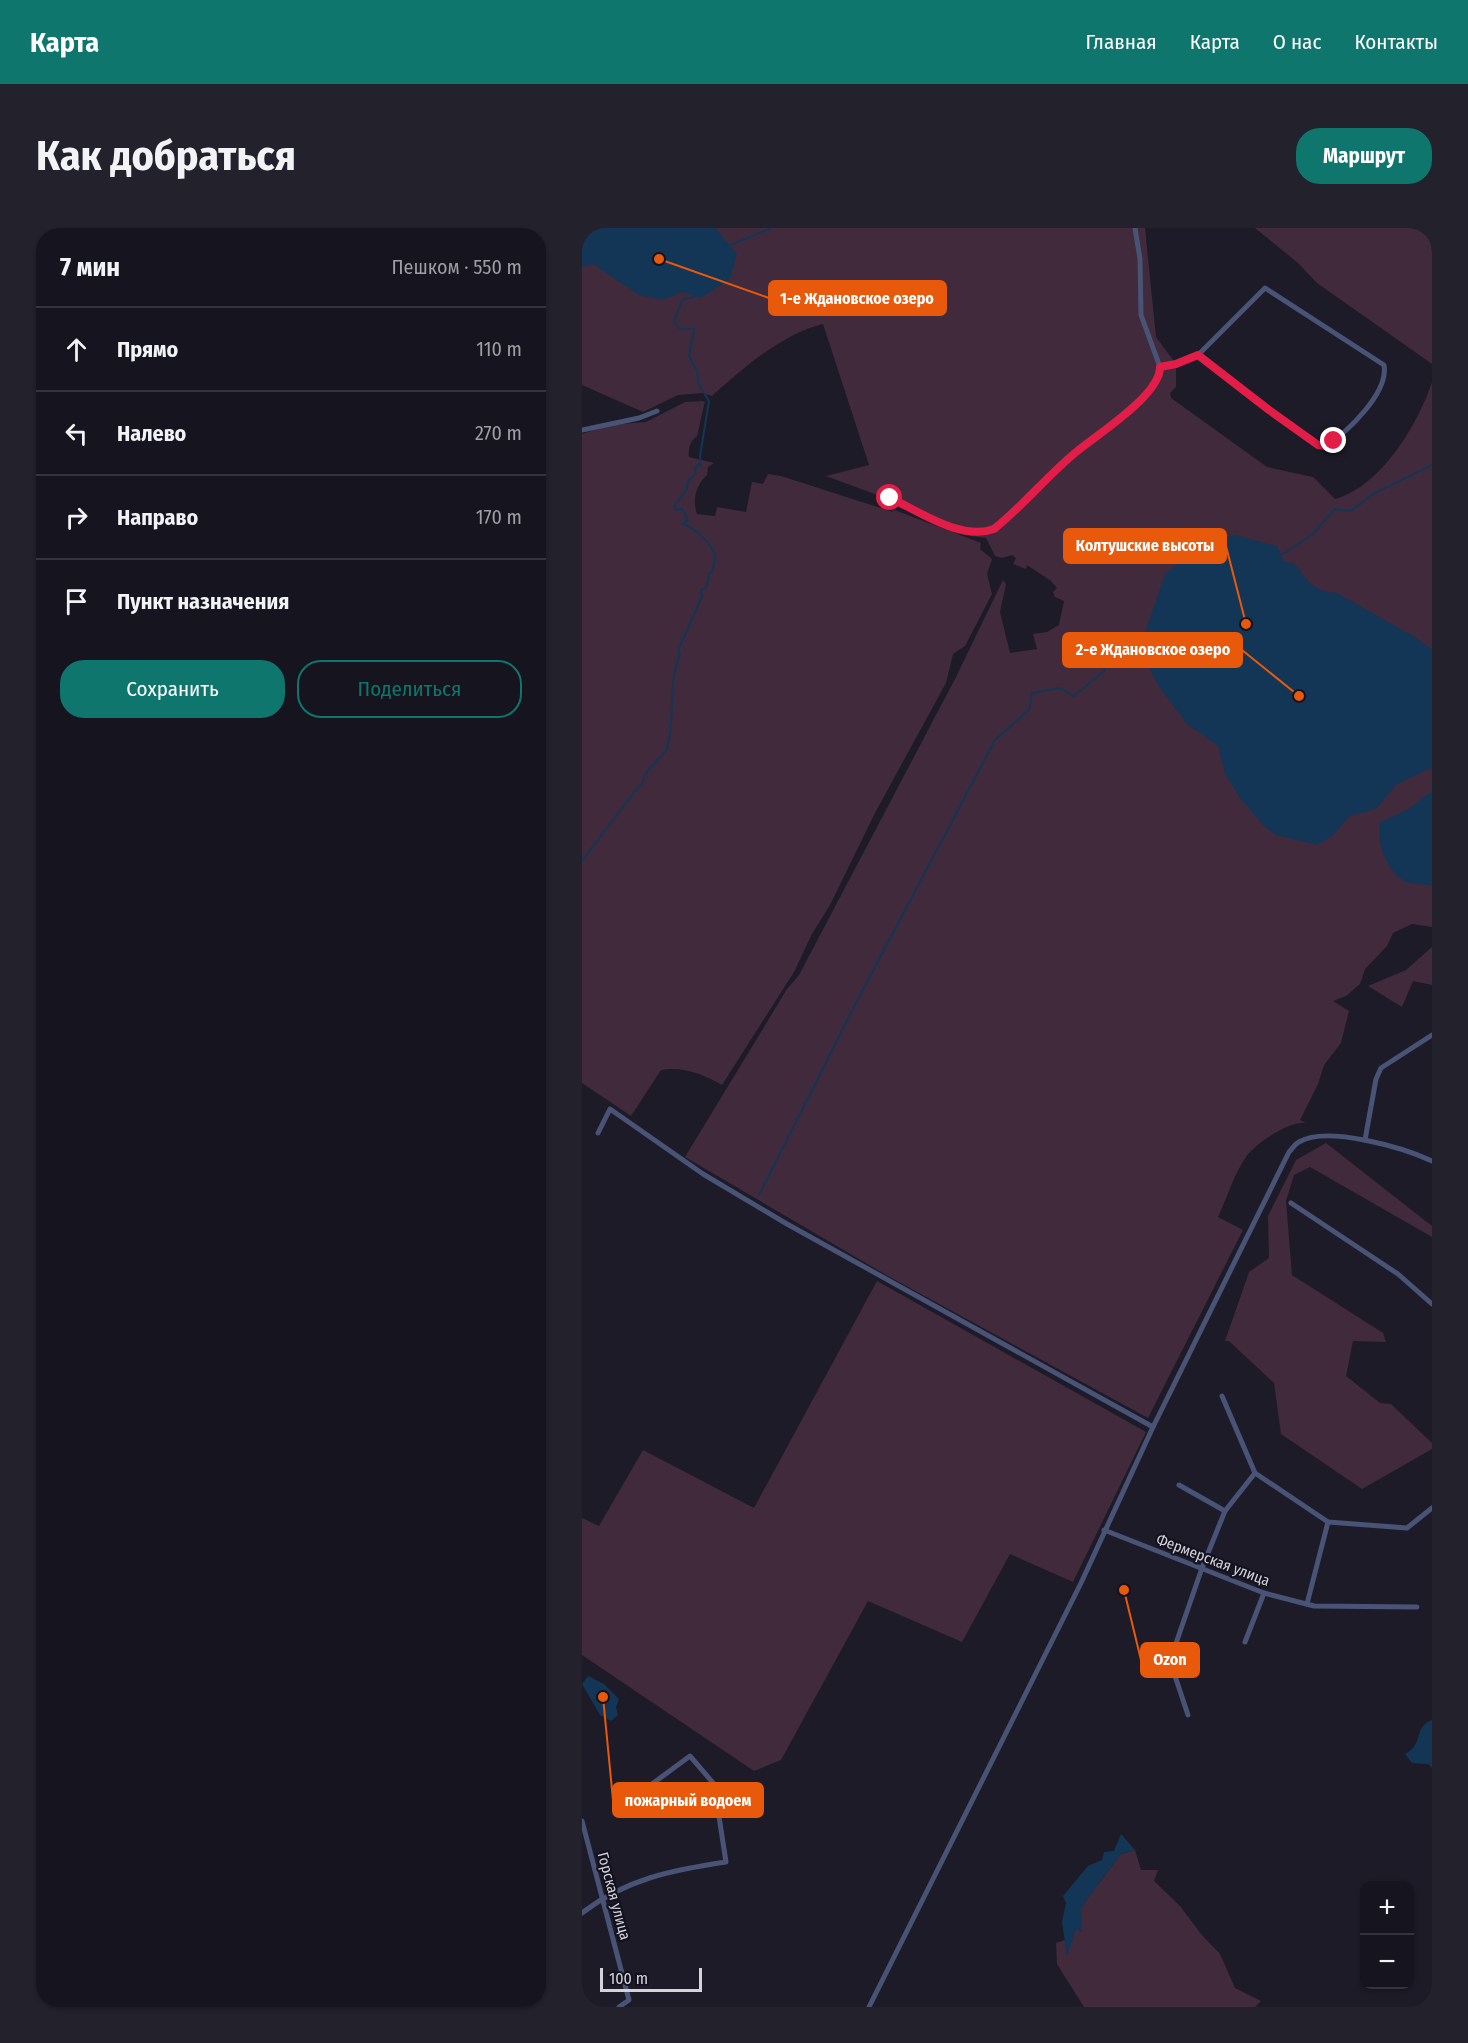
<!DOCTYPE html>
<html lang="ru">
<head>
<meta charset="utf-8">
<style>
	body { margin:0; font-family:"Fira Sans Condensed",sans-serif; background:#23212b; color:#f1f3f6 }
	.controls { position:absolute; right:18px; bottom:18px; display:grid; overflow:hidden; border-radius:12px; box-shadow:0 2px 4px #0004 }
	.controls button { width:54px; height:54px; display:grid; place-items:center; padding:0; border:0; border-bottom:2px solid #35333c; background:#16141e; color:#f1f3f6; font:30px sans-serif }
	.scale { position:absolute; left:18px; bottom:15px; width:102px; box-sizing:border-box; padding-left:6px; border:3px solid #d4d3dc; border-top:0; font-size:16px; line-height:21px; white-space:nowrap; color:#d4d3dc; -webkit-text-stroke:4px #14121f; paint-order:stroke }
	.stop { position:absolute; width:18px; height:18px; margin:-14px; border:4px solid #e11d48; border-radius:50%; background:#fff }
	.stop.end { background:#e11d48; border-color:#fff; box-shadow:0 2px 6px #0008 }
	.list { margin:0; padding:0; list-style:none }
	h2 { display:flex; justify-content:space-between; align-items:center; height:78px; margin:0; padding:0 24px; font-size:26px }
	h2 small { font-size:20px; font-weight:400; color:#9e9ea4 }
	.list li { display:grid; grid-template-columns:39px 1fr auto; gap:18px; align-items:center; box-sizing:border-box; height:84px; padding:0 24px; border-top:2px solid #35333c }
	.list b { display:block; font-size:22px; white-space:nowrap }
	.list em { font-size:20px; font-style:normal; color:#9e9ea4 }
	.actions { display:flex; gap:12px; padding:18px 24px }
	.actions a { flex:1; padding:14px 0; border:2px solid #0f766e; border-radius:24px; text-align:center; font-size:21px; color:#0f766e }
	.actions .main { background:#0f766e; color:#fff }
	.icon { flex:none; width:33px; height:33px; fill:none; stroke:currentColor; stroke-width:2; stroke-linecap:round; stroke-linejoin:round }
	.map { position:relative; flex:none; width:850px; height:1779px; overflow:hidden; border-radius:24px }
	header { display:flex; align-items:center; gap:36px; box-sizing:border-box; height:84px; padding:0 30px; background:#0f766e; color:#fff }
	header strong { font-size:28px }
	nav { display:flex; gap:33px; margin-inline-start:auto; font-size:21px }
	.intro { display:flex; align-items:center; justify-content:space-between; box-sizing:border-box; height:144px; padding:0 36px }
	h1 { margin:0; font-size:42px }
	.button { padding:15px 27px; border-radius:24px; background:#0f766e; color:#fff; font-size:21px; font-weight:700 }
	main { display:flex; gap:36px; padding:0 36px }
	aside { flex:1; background:#16141e; border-radius:24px; box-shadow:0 2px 4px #0004 }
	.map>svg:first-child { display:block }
</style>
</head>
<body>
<header>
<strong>Карта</strong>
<nav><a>Главная</a><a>Карта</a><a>О нас</a><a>Контакты</a></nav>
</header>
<div class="intro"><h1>Как добраться</h1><a class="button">Маршрут</a></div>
<main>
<aside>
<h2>7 мин<small>Пешком · 550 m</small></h2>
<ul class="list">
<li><svg class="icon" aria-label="ahead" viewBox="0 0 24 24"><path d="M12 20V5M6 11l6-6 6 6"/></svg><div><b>Прямо</b></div><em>110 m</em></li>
<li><svg class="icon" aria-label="left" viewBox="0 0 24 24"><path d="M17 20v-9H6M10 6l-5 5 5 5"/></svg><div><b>Налево</b></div><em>270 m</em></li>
<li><svg class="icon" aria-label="right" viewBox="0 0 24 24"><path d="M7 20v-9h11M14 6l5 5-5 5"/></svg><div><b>Направо</b></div><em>170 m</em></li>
<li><svg class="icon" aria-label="arrive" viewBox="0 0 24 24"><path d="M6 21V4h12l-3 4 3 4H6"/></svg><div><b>Пункт назначения</b></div></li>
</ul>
<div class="actions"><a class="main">Сохранить</a><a>Поделиться</a></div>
</aside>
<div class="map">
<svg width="850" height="1779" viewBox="0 0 850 1779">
	<rect width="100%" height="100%" fill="#1d1b28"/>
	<g fill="#402a3c">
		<path d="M0,0H563L574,109L594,136V159L588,165L589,170L685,239L731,249L753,271C798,259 836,197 850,154V699L830,696L811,705L805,718L783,741L778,756L764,768L751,773L767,783L759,815L742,837L736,856L718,892L724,895C707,893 674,915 664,929C652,946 645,970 636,989L661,1002L566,1190L306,1048L103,929L205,761L217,747L373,451L421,352L424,356L418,384L428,425L455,421L451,406L465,404L477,397L482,373L473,369L471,364L475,360L469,353L445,337L444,341L431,336L434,330L430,327L420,330L413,328L404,310L388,308L317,275L244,248L287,237L241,96C200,106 161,140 130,168L121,165L96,167L61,184L0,157Z"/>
		<path d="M673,0H850V136L735,55L716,35Z"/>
		<path d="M123,173L115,208C108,213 106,221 107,229L132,235L126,239L125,247C114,257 110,272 115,286L133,288L135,279L164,284L170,254L181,256L186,246L199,248L311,284L310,281L399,315L398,321L410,331L405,346L410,366L383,418L371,426L364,455L293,585L248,677L230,706L212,744L140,857C123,847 100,838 79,842L49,888L0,855V206L28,197L64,194L103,174Z"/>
		<path d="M850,719V757L831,753L820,779L786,758L824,742Z"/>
		<path d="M744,915L850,998V1009L728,939L712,947L704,973L710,1047L801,1105L804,1114L771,1113L764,1148L798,1175L809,1176L850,1215V1221L780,1261L699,1206L692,1155L647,1113H643L667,1044L687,1030L686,988L714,932Z"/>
		<path d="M295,1053L564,1204L491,1354L428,1326L380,1414L286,1373L199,1532L172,1543L0,1427V1290L17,1298L61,1222L172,1280Z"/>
		<path d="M553,1622L559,1642H576L572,1653L598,1678L619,1706L638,1726L653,1760L679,1773L673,1779H502L475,1736L474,1715L483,1712L485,1726L494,1700L499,1704L500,1679L505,1671L539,1626Z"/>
	</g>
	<g fill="#133656">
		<path d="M0,0H133L155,26L148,51L119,70L101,64L80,72L57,67L11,36L0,39Z"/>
		<path d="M653,307L695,318L702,334L712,335C727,354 730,363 755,365L836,411L850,422V542L848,540L814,557L794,581L768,588L750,608L735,617L694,607L682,598L658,570L643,546L636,518L605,496L578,460L562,430V408L583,346L621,314Z"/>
		<path d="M850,563V658C842,655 828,657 822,653C804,641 794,615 798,594L825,582Z"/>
		<path d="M6,1448L22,1456L37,1471L34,1479L36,1487L29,1493L18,1487L0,1456Z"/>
		<path d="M850,1492V1540L846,1536L830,1535L823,1526C843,1516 830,1500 850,1492Z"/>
		<path d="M539,1606L553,1622L539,1626L505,1671L500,1679V1704L494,1701L485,1728L480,1694L484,1675L481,1668L506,1638L520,1632L522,1624L532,1623Z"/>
	</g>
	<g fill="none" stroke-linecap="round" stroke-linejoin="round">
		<g stroke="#133656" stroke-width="2">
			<path d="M149,17L189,0"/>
			<path d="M696,329L730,307L753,281L769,283L791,266L850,237"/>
			<path d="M0,633L56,559C64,555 60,550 65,544C69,538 82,527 85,520C94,489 85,457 98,426L96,423L120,368L119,362L123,361L127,352L126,346L131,343C130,337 134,333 133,328C130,315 113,300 101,296L106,292L100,281L94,282L93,277L104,262L106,253L114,245L113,240L117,236L119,238L118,228L127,173L117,157L115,143L107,128L112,101H97L92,94L100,72L114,68"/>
			<path d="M177,967L275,773L413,512L447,482L450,465L478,460L492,468L522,443L524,435L540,438L562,430"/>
		</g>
		<g stroke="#485376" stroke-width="5">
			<path d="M578,139L594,136L616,127L686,182L736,217L744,218C765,204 807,165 802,137L683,60L616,127"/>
			<path d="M0,202L57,190L75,183"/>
			<path d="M308,270C337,283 378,313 412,301L493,224L513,211L565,165L578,148V139L559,87L558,31L553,0"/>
			<path d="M16,905L28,881L121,946L205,996L571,1199"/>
			<path d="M783,912L794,851L799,840L850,807"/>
			<path d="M709,975L816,1046L850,1076"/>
			<path d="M640,1168L673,1245"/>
			<path d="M673,1245L746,1294L825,1300L850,1280"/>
			<path d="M597,1257L643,1283"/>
			<path d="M522,1302L682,1365L732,1378L835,1379"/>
			<path d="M725,1376L746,1294"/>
			<path d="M663,1414L682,1365"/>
			<path d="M606,1487L590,1439L591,1424L620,1340L643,1283L673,1245"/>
			<path d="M0,1593L47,1772L37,1779"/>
			<path d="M0,1685C44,1651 90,1642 144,1634L132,1556L108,1528L70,1556"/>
			<path d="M287,1779L499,1355L571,1199L707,924C710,921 713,916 717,914C745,897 822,920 850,933"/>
		</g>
	</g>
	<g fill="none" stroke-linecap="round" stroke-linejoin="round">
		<path stroke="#e11d48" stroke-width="8" d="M308,270C337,283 378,313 412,301C441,278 464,249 493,225C514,207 578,168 578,139L594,136L616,127L687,182L736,217L744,218L752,213"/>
	</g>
	<g text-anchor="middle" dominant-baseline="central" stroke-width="4.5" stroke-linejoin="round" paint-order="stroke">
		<g font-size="15" fill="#d4d3dc" stroke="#14121f">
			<text transform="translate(631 1332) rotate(21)">Фермерская улица</text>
			<text transform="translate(32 1668) rotate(75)">Горская улица</text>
		</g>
	</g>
	<path fill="none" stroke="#e8590c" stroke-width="2" d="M77 31L187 70M664 396L644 318M717 468L660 422M542 1362L559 1432M21 1469L31 1572"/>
	<g fill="#e8590c" stroke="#14121f" stroke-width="2">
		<circle cx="77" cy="31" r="6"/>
		<circle cx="664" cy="396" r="6"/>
		<circle cx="717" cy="468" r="6"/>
		<circle cx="542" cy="1362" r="6"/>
		<circle cx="21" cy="1469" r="6"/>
	</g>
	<g fill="#e8590c" stroke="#e8590c" stroke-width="2">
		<rect x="187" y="53" width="177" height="34" rx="6"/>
		<rect x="482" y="301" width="162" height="34" rx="6"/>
		<rect x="481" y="405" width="179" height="34" rx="6"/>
		<rect x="559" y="1415" width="58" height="34" rx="6"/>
		<rect x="31" y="1555" width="150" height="34" rx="6"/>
	</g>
	<g font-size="16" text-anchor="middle" font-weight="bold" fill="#fff">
		<text x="275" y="76">1-е Ждановское озеро</text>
		<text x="563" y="323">Колтушские высоты</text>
		<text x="571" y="427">2-е Ждановское озеро</text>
		<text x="588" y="1437">Ozon</text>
		<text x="106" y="1578">пожарный водоем</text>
	</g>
</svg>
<div class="controls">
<button>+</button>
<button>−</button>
</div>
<div class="scale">100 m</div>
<div class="stop" style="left:308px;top:270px"></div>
<div class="stop end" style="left:752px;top:213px"></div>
</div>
</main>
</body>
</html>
